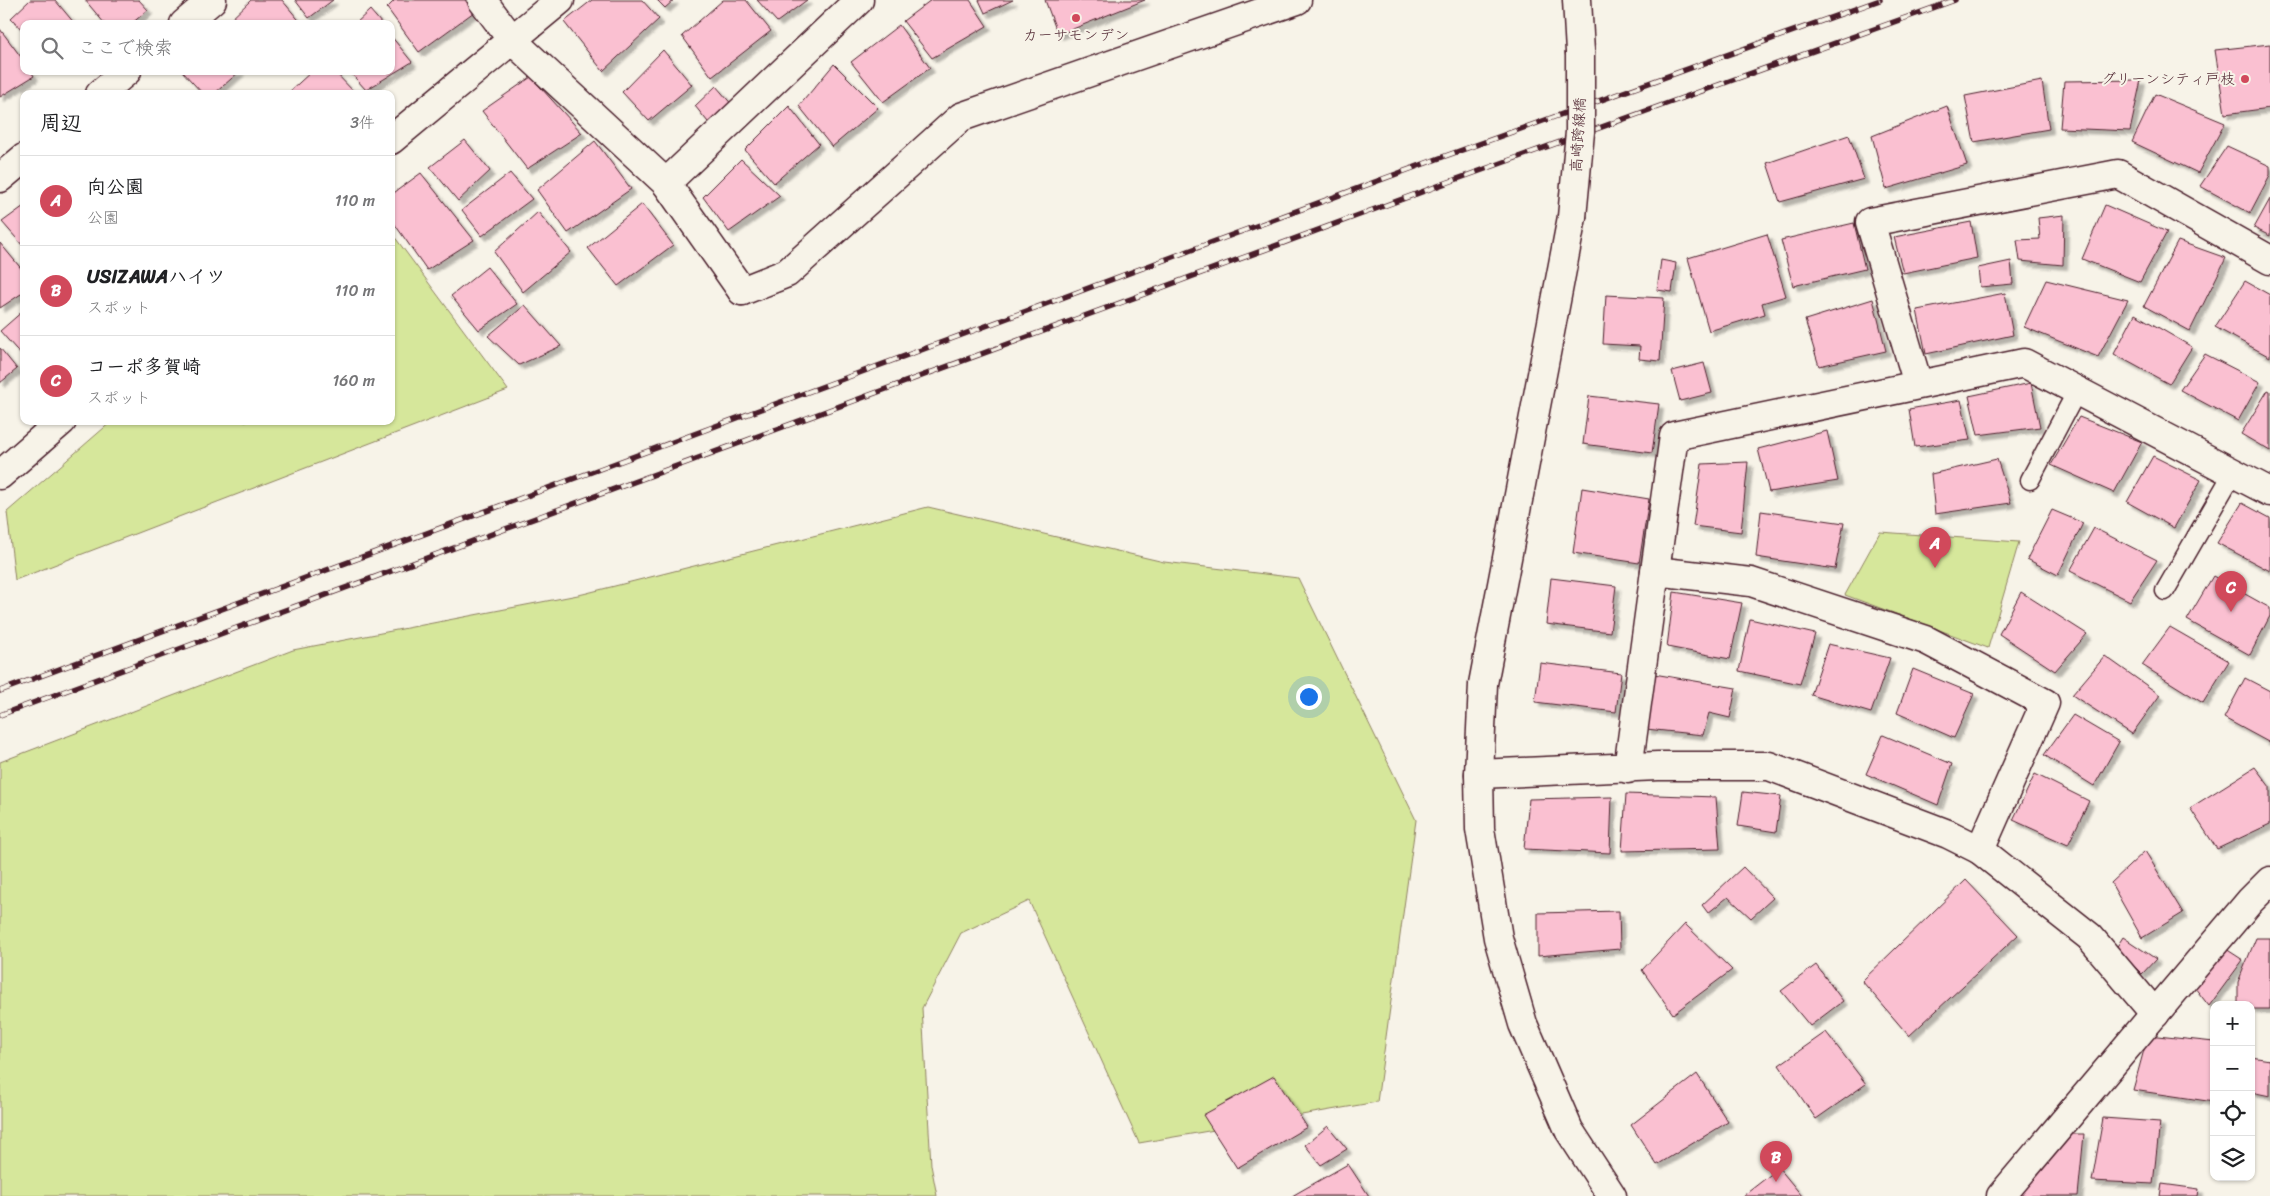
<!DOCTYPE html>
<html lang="ja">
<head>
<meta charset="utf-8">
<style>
	body { margin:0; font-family:Sriracha,"Klee One",sans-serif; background:#f2f2f2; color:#202124 }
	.controls { position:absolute; right:15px; bottom:15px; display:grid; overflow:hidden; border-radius:10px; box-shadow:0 1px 4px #0004 }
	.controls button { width:45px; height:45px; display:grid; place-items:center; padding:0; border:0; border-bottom:1px solid #e0e0e0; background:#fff; color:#202124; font:25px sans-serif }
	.you { position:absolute; left:1308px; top:696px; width:18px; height:18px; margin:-12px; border:4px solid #fff; border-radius:50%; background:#1a73e8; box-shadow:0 0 0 8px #1a73e833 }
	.badge { display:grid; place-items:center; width:32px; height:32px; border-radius:50%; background:#d1495b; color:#fff; font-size:16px; font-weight:700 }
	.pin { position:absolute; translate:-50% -41px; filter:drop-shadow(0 1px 2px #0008) }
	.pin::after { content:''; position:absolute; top:26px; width:18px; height:15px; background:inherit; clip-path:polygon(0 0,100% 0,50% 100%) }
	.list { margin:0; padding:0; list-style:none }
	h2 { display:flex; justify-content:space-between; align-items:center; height:65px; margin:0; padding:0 20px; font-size:21px }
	h2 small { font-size:16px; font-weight:400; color:#757577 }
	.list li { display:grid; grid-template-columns:32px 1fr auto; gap:15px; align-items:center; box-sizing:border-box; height:90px; padding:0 20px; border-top:1px solid #e0e0e0 }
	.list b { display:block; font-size:19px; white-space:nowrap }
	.list p { margin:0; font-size:16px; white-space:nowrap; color:#757577 }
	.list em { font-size:16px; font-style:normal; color:#757577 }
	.icon { flex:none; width:28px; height:28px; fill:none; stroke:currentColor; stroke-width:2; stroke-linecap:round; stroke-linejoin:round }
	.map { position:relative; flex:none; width:2270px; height:1196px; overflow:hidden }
	.search { position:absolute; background:#fff; box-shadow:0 1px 4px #0004; left:20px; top:20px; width:375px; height:55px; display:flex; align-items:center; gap:12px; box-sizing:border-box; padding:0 18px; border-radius:10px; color:#757577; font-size:19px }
	.panel { position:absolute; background:#fff; box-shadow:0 1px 4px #0004; left:20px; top:90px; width:375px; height:335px; border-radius:10px }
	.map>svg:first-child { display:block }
</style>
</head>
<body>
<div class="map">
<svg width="2270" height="1196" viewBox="0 0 2270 1196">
	<defs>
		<filter id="shadow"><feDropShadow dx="4.5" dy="4.5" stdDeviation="1" flood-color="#0004"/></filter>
	</defs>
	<rect width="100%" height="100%" fill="#f7f3e8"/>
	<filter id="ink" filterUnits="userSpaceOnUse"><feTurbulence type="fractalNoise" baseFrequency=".02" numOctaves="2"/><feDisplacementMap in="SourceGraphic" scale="10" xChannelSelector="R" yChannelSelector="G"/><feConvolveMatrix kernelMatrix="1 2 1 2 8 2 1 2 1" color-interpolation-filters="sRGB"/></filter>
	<g filter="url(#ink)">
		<g fill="#d6e79b" stroke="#908363">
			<path d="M391,232L508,390L15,580L7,512L112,421H391Z"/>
			<path d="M928,507L1164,562L1298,578L1416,820L1377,1102L1139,1143L1029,901L961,933L922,1008L931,1165L937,1196H0V762L293,650L583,594Z"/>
			<path d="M1880,532L2019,542L1988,648L1845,595Z"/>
		</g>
		<g fill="#fac0d1" stroke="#4a1f2b" filter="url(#shadow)">
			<path d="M30,0H55L75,24H24V32L11,18Z"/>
			<path d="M85,0H139L148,10L131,24H105Z"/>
			<path d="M251,0H282L302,24H226Z"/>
			<path d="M295,0H333L309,18Z"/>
			<path d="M395,0H465L474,12L419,52L387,8Z"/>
			<path d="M592,0H642L659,19L603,71L564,22Z"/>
			<path d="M657,0H674L665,8Z"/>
			<path d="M723,0H746L771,31L712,77L682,36Z"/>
			<path d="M757,0H807L777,22Z"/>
			<path d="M931,0H970L987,26L932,58L903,21Z"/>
			<path d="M979,0H1013L985,13Z"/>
			<path d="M1045,0H1145L1058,35Z"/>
			<path d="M370,10L382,24H355Z"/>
			<path d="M899,25L930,68L883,102L851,62Z"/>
			<path d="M0,29L24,61V71H31L34,76L0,97Z"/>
			<path d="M391,36L412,62L366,90L349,71H391Z"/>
			<path d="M2270,44V108L2225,114L2215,50Z"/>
			<path d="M663,50L692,85L649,121L622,92Z"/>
			<path d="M834,64L878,108L832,147L799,106Z"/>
			<path d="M182,71H240L214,94H203Z"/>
			<path d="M312,71H334L356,94H287Z"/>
			<path d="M531,77L582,133L527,169L482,111Z"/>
			<path d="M2141,80L2130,131L2060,128L2064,81Z"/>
			<path d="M2042,81L2049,129L1974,142L1965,96Z"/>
			<path d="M716,86L733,106L712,127L695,106Z"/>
			<path d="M2155,94L2225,123L2198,173L2132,142Z"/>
			<path d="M789,106L819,144L774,183L745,150Z"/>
			<path d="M1947,106L1967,165L1886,189L1872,136Z"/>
			<path d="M1849,135L1864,179L1780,202L1767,163Z"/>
			<path d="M465,140L490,171L458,201L430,167Z"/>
			<path d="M595,141L631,189L568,233L537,190Z"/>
			<path d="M2227,146L2270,166V175L2250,213L2200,186Z"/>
			<path d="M741,159L780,196L729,232L703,197Z"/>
			<path d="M421,173L474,240L427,270L391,219V195Z"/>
			<path d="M510,173L532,199L482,236L462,210Z"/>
			<path d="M2270,199V236L2254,228Z"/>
			<path d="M642,204L673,245L618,286L588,248Z"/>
			<path d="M2105,205L2167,232L2140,282L2082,259Z"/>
			<path d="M24,206V247L2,222Z"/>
			<path d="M538,212L571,252L523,292L494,252Z"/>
			<path d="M2064,215L2063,265L2020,261L2017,240L2040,239L2038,218Z"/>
			<path d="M1971,222L1977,258L1903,273L1894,237Z"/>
			<path d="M1854,223L1865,269L1793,286L1781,240Z"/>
			<path d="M1767,234L1786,296L1762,303L1765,314L1709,331L1688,258Z"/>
			<path d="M2178,241L2226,258L2190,331L2144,306Z"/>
			<path d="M0,243L24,272V292L0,308Z"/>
			<path d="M1661,260L1676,263L1672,292L1657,290Z"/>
			<path d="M2011,261L2013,284L1980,287L1978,268Z"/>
			<path d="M487,267L517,304L479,330L451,296Z"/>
			<path d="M2046,280L2128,300L2098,357L2024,327Z"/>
			<path d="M2245,281L2270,295V357L2215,327Z"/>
			<path d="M2005,293L2013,335L1926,354L1917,310Z"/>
			<path d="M1606,295L1664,298L1660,361L1639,359L1640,346L1603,344Z"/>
			<path d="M1873,299L1886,351L1819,366L1805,320Z"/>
			<path d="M525,305L561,346L519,365L488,336Z"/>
			<path d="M24,310V358L0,331Z"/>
			<path d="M2135,314L2192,347L2169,384L2114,354Z"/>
			<path d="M0,348L17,369L0,383Z"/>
			<path d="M2205,354L2260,382L2238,421L2180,390Z"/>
			<path d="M1704,363L1712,393L1680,401L1672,371Z"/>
			<path d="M2031,383L2040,427L1978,435L1969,396Z"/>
			<path d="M2268,390L2270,391V451L2241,434Z"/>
			<path d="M1589,396L1659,404L1652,453L1583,444Z"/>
			<path d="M1961,400L1970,440L1915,447L1909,409Z"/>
			<path d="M2079,417L2142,442L2114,493L2051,465Z"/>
			<path d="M1827,431L1838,481L1769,492L1758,449Z"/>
			<path d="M2153,456L2201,480L2174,528L2127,502Z"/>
			<path d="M1997,459L2011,503L1935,514L1931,474Z"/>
			<path d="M1748,462L1741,532L1693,526L1702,464Z"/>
			<path d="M1582,488L1649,499L1639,563L1573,553Z"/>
			<path d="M2242,503L2270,518V571L2217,543Z"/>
			<path d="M2052,510L2083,523L2058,575L2027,559Z"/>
			<path d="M1761,511L1844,523L1835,569L1756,557Z"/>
			<path d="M2094,528L2157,560L2130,601L2070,571Z"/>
			<path d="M2213,576L2270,608V616L2250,655L2187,620Z"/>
			<path d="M1551,578L1616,586L1610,632L1546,624Z"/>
			<path d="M1674,592L1742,603L1730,659L1667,647Z"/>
			<path d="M2021,592L2087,634L2055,671L1999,634Z"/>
			<path d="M1750,619L1815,634L1800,684L1739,671Z"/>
			<path d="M2170,627L2229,661L2203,703L2142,665Z"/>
			<path d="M1828,644L1890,658L1871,713L1811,695Z"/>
			<path d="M2105,656L2160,695L2132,734L2072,695Z"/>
			<path d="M1540,663L1621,673L1616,712L1535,702Z"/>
			<path d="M1913,669L1974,694L1954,738L1897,713Z"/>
			<path d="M1654,674L1736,688L1730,718L1709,713L1703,735L1646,729Z"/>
			<path d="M2245,678L2270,691V743L2224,718Z"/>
			<path d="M2073,715L2119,742L2094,786L2044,755Z"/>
			<path d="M1883,735L1952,764L1938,805L1866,774Z"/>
			<path d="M2255,767L2270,787V824L2217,849L2190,808Z"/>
			<path d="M2035,774L2089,801L2068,845L2013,820Z"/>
			<path d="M1743,792L1781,796L1776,832L1738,826Z"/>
			<path d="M1626,794L1716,797L1720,849L1622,851Z"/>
			<path d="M1612,797L1610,853L1524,849L1529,799Z"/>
			<path d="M2145,851L2183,913L2142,938L2111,883Z"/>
			<path d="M1743,867L1773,898L1751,918L1728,897L1708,913L1702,905Z"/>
			<path d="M1966,880L2018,935L1909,1036L1862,981Z"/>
			<path d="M1619,911L1620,949L1538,956V913Z"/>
			<path d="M1685,924L1732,970L1673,1014L1642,970Z"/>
			<path d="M2123,937L2156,959L2142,974L2116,948Z"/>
			<path d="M2256,938H2270V1009H2251V1005H2238V982Z"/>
			<path d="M2226,949L2243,960L2209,1006L2195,988Z"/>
			<path d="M1816,965L1843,1001L1810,1026L1781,991Z"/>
			<path d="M1826,1032L1866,1084L1816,1119L1779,1065Z"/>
			<path d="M2148,1035L2214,1042V1102L2133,1090Z"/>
			<path d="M2251,1057L2270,1060V1096L2251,1092Z"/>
			<path d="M1697,1074L1728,1122L1657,1165L1631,1125Z"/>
			<path d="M1274,1076L1307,1127L1237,1168L1203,1115Z"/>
			<path d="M2103,1118L2160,1122L2153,1184L2092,1181Z"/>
			<path d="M1328,1126L1347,1149L1321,1165L1305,1145Z"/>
			<path d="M2064,1134H2084L2078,1196H2017Z"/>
			<path d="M1348,1164L1369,1196H1292Z"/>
			<path d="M1779,1168L1802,1196H1743Z"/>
			<path d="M2162,1184L2199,1189L2198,1196H2160Z"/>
		</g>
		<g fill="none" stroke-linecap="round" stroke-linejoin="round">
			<g stroke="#4a1f2b" stroke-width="21">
				<g id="service">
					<path d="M2030,480L2077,391"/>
					<path d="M2165,591L2233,473"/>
				</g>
			</g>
			<g stroke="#4a1f2b" stroke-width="31">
				<g id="minor">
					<path d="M184,24L212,0"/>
					<path d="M100,94L127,71"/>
					<path d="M391,140L560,0"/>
					<path d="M0,178L24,158"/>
					<path d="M666,183L859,0"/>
					<path d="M742,291L787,273L961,117L1297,0"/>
					<path d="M1918,384L1870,222L2118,174L2270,260"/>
					<path d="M0,475L62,421"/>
					<path d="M1655,571L1674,436L2024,363L2270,492"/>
					<path d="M1479,774L1658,766H1769L1948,834L1980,850L2045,703L1926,640L1751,582L1655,571L1628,769"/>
					<path d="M1980,850L2090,937L2155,1014"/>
					<path d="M2001,1196L2250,901L2270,881"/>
				</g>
			</g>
			<g stroke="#4a1f2b" stroke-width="31">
				<g id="tertiary">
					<path d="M482,0L513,41L666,183L742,291"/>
					<path d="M1577,0L1580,52"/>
					<path d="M1572,217L1483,684L1479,774L1480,829L1498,938L1523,1024L1569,1130L1612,1196"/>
				</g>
			</g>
			<use href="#service" stroke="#f7f3e8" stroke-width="18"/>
			<use href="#minor" stroke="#f7f3e8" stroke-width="28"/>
			<use href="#tertiary" stroke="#f7f3e8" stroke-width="28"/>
			<g stroke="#4a1f2b" stroke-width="5.5">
				<g id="rail">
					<path d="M0,691L1437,159L1880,0"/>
					<path d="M0,715L1446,183L1955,0"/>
				</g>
			</g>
			<use href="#rail" stroke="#f7f3e8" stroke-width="4" stroke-dasharray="11" stroke-linecap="butt"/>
			<g stroke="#4a1f2b" stroke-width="31" stroke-linecap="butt">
				<path id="tertiary-bridge" d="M1572,217L1580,132V52"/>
			</g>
			<use href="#tertiary-bridge" stroke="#f7f3e8" stroke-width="28"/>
		</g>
	</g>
	<g fill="#d1495b" stroke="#f7f3e8" stroke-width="2">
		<circle cx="1076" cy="18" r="5"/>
		<circle cx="2245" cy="79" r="5"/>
	</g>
	<g text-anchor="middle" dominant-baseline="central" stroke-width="4" stroke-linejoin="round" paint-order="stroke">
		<g font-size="15" fill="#4a1f2b" stroke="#f7f3e8">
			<text x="1076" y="35">カーサモンデン</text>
			<text x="2235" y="79" text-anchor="end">グリーンシティ戸枝</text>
		</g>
		<g font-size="15" fill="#4a1f2b" stroke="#f7f3e8">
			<text transform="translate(1578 135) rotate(-87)">高崎跨線橋</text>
		</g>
	</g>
</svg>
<div class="controls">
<button>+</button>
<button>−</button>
<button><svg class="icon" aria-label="locate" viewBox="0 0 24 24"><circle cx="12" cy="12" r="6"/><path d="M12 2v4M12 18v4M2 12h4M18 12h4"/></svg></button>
<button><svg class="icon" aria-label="layers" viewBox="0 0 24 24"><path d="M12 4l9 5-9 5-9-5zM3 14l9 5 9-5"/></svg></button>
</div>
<div class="you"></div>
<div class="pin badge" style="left:1935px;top:568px">A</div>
<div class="pin badge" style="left:1776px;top:1182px">B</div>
<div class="pin badge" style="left:2231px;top:612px">C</div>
<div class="search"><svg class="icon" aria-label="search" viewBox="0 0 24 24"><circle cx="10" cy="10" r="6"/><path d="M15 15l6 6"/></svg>ここで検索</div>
<section class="panel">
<h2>周辺<small>3件</small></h2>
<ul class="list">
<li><span class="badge">A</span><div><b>向公園</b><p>公園</p></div><em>110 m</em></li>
<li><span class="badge">B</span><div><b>USIZAWAハイツ</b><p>スポット</p></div><em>110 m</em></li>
<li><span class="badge">C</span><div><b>コーポ多賀崎</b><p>スポット</p></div><em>160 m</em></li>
</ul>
</section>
</div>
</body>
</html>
